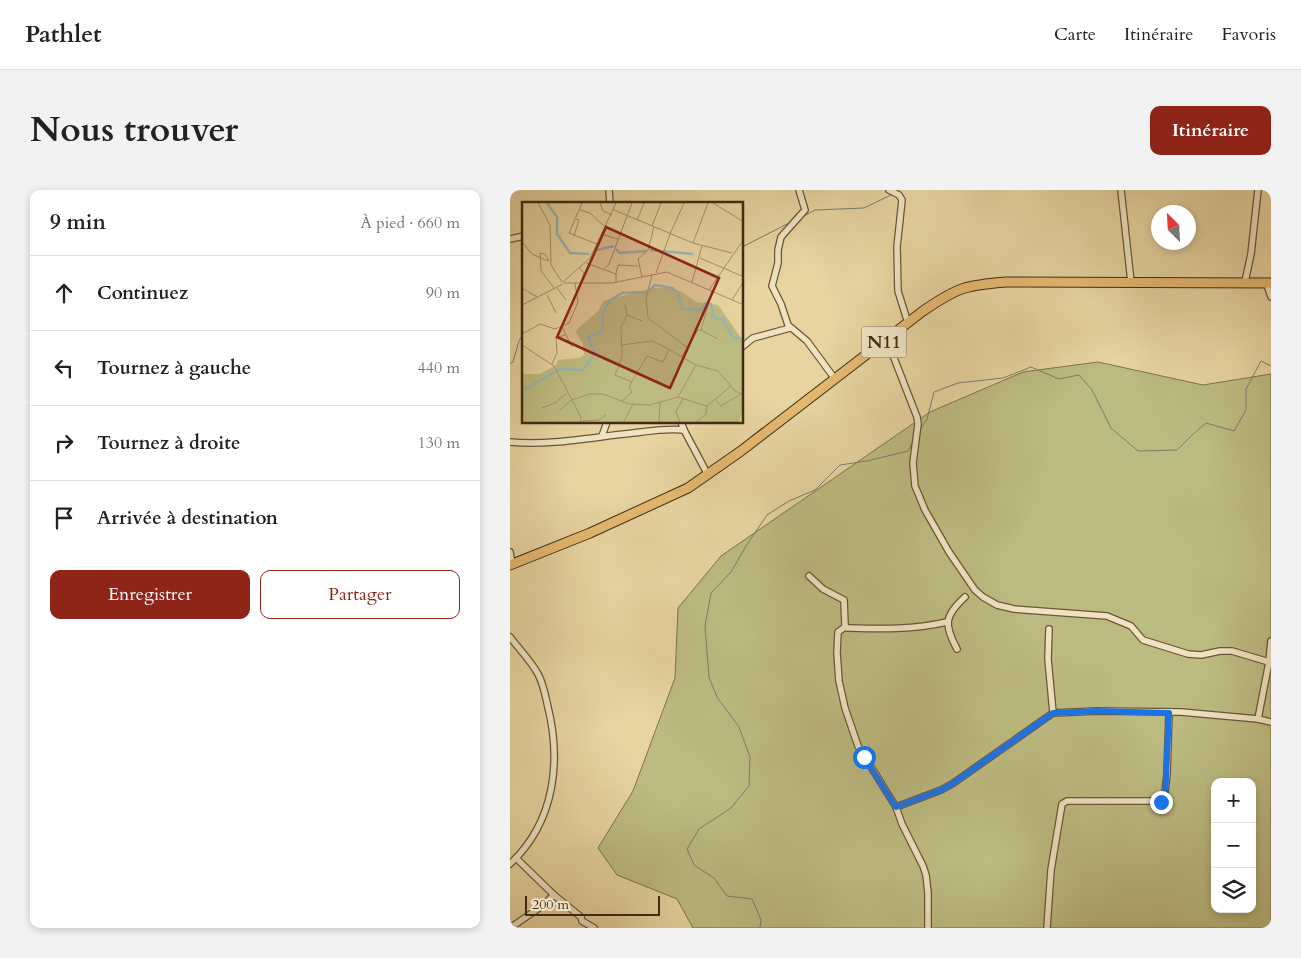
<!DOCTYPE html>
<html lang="fr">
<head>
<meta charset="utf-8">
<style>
	body { margin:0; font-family:Cardo,serif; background:#f2f2f2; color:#222 }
	.controls { position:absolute; right:15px; bottom:15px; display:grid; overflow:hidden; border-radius:10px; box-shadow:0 2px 8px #0003 }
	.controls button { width:45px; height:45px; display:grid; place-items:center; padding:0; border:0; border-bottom:1px solid #e0e0e0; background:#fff; color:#222; font:25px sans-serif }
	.compass { position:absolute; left:641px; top:15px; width:45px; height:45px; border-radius:50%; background:#fff; box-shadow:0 2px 8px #0003; rotate:336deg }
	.scale { position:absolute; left:15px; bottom:12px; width:135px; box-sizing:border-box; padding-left:5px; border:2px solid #412b12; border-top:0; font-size:14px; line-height:18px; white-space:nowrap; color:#412b12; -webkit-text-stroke:4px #efe3c2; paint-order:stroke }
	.stop { position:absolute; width:15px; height:15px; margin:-11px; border:4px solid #1a73e8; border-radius:50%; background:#fff }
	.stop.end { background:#1a73e8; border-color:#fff; box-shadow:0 1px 5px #0008 }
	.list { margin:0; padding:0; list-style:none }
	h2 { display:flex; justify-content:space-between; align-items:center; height:65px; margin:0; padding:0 20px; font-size:21px }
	h2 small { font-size:16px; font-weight:400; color:#767676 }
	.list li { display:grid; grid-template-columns:32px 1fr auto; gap:15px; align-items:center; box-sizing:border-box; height:75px; padding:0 20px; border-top:1px solid #e0e0e0 }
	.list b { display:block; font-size:19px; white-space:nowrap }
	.list em { font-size:16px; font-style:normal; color:#767676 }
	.actions { display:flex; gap:10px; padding:15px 20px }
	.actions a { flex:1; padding:11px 0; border:1px solid #8f2418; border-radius:10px; text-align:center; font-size:18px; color:#8f2418 }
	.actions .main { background:#8f2418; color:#fff }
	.icon { flex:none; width:28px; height:28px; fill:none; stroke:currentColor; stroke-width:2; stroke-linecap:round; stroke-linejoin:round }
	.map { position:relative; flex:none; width:761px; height:738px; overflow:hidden; border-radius:10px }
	header { display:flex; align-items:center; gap:30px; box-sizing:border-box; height:70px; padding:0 25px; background:#fff; border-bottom:1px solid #e0e0e0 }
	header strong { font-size:24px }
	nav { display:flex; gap:28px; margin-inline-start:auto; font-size:18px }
	.intro { display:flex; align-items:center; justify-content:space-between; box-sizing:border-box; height:120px; padding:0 30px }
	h1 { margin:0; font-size:35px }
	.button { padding:12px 22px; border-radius:10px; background:#8f2418; color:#fff; font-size:18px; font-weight:700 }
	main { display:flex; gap:30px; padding:0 30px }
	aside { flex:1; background:#fff; border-radius:10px; box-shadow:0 2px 8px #0003 }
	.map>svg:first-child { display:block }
</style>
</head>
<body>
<header>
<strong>Pathlet</strong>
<nav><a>Carte</a><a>Itinéraire</a><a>Favoris</a></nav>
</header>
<div class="intro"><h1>Nous trouver</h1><a class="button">Itinéraire</a></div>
<main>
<aside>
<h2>9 min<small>À pied · 660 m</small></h2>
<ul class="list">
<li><svg class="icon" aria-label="ahead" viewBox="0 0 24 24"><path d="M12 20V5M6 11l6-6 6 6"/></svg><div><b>Continuez</b></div><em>90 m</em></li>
<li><svg class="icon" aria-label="left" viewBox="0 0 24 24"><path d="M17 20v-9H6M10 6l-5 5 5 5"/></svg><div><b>Tournez à gauche</b></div><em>440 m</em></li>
<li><svg class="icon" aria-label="right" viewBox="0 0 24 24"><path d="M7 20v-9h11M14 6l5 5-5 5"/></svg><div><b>Tournez à droite</b></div><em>130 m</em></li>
<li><svg class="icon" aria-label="arrive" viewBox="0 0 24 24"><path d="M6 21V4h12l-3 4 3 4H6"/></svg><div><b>Arrivée à destination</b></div></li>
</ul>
<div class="actions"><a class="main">Enregistrer</a><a>Partager</a></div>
</aside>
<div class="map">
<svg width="761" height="738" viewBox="0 0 761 738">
	<rect width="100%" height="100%" fill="#e7d4a1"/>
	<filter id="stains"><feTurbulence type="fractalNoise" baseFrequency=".004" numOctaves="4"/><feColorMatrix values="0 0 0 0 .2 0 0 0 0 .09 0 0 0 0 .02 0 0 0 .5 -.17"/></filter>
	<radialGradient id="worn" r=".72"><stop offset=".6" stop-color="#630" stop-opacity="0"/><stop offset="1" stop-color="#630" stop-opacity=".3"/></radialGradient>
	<path fill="#bcbb81" stroke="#7e734a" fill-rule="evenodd" d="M588,172L693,195L761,184V738H183L167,709L107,685L88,658L123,601L165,488L168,418L211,366L420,222L513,182ZM705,592H742V719H705Z"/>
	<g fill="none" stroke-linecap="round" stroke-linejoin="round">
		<g stroke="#777e71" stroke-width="1">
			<path d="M294,26L305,20L354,18L383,4"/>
			<path d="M232,57L281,32"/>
			<path d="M0,174L3,172L9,151L14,142"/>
			<path d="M410,240L417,229L424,202L448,193L493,188L521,177L549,189L569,185L582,200L601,238L628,261L667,260L681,246L696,233L724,241L736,220V199L751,171L761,176"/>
			<path d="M250,738L251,730L242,709L217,706L204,688L184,675L177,659L189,639L221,618L239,596L240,567L229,537L207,507L199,487L195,436L201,403L221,382L236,356L257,325L279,311L305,300L330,275L357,271L398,261L403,252"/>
		</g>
		<g stroke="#6a5536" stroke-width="8">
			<g id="minor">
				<path d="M99,0L100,14"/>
				<path d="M289,0L295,20L271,47L268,60V73L262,96L271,114L278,135L297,151L325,189"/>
				<path d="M379,0L389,5L392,10L387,57L388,101L398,133"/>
				<path d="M611,0L621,92"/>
				<path d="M0,49L14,46"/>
				<path d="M735,92L741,64L748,0"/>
				<path d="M756,92L761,107"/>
				<path d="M377,150L407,227L408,234L403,273L405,296L415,320L439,362L465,400L473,407L487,415L504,419L597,426L621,436L633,450L678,464L691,465L710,461H722L759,472"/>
				<path d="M232,157L243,148L280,138"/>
				<path d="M171,232L174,240"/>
				<path d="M92,246L97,232"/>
				<path d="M0,252C40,256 83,247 123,243C140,241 157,238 174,240L198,285"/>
				<path d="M0,362L2,374"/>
				<path d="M299,386L313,399L334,410L335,435L337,438C373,439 401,440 437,432"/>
				<path d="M335,437L328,442L327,463L329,491L335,518L348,556L386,617L392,634L413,676L416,685L418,703V738"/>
				<path d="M539,439L538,469L543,523"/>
				<path d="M0,447C9,459 21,471 28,484C33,493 35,504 37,513C52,571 45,632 0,674"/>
				<path d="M447,459C434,435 434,426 455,407"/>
				<path d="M748,529L759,472L761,451"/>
				<path d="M386,617L431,600L442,594L543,523L587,521L671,522L748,529L761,532"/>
				<path d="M6,668L44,705L71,727L72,731L84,738"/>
				<path d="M0,738L32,716L44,705"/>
				<path d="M537,738L541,680L552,614L557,611H654L657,584L659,523"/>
			</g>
		</g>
		<g stroke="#412b12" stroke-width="11">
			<path id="trunk" d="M0,375L80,343L178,298L231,261L413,121C448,97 456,95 497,92L761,93"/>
		</g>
		<use href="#minor" stroke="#efe3c2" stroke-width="5.5"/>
		<use href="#trunk" stroke="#e4ba70" stroke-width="9"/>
	</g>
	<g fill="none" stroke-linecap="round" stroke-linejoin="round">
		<path stroke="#1a73e8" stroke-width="6" d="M354,567L386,617L431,600L442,594L543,523L587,521L659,523L655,609L651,612"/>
	</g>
	<g text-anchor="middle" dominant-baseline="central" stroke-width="4" stroke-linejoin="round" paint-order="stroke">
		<rect fill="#efe3c2" stroke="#756247" stroke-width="1" x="351.5" y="136.5" width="45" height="31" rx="4"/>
		<g font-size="18" font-weight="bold" fill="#412b12">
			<text x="374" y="152">N11</text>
		</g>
	</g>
	<g transform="translate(12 12)">
		<rect width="221" height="221" fill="#e7d4a1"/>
		<path d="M132,86H148L160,90L174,100L196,103L221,139V207L217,221H0V172H18L34,163L36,158L57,156L62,153L61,142L53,129L76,109L81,99Z" fill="#bcbb81"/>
		<path fill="none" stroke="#9bb5b0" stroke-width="2.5" d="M25,1L35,15V32L48,51L67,52M94,47L98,51L124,49M75,48L92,44M128,48L171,52M127,89L133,83L150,86L156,91L160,106L166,108L172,106L176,109L184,101L189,102L192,116L200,117L212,137L218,136L222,140M0,189L38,167L61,168L73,151L66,135L80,130L81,111L87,99L100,91L124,90"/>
		<path fill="none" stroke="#a59068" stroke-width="1" d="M16,1L28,23L29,63L40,80M60,1L47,31L75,42M78,1L81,9L90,13M191,1L222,20M58,8L68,11L83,25M92,8L171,41L210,51M115,18L122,1M130,24L139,1M79,32L96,37M148,32L162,1M52,34L57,18L54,17M0,40L10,52L26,59M171,41L186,1M178,56L222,75M27,59L23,52L18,51L19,69L33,87M64,61L94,72V81M58,66L62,71L59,81M81,68L87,62L110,1M134,71L148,32M94,72L96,63L116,64M130,73L124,96L126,116L166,146M120,75L116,57L126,48L132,25M41,80L68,56L94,1M170,80L180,44M42,81H90L145,70L222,103M0,86L15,95M35,86L44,98M187,88L222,37M25,93L34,111M210,98L222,79M0,103L41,82M103,103L105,113L120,119M105,113L99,125L100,155L93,173L110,180M40,125L50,145M179,128L196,137M0,132L18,122L33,127L47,121L56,100L53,81M0,143L32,164L59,215L58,221M100,143L130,139L137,142L174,163L196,169L213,189L222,193M160,154L176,128H179L190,89M30,162L35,151L34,136L43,133M156,195L174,163M193,197L199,204L219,192M49,198L68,192H81L107,202L128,203L156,195L185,204M100,199L110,190L107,185L125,154L141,160L147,147M20,206L33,201L45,191M37,209L49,198M59,219L77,218L84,213M101,221L111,202M137,221L138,200M158,221L154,209L161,197M173,221L184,212L185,204L209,184"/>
		<path fill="#8f2418" fill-opacity="0.15" stroke="#8f2418" stroke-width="2.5" d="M84,25L197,76L148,186L35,135Z"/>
		<rect width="221" height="221" fill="none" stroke="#412b12" stroke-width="2.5"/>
	</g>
	<rect width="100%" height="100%" filter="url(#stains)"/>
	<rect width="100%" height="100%" fill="url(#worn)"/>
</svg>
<div class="controls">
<button>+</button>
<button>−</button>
<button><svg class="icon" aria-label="layers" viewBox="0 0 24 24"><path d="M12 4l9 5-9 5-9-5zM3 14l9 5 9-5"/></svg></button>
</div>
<svg class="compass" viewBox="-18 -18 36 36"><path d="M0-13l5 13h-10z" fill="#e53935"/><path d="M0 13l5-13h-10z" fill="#767676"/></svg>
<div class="scale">200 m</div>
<div class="stop" style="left:354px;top:567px"></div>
<div class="stop end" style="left:651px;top:612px"></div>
</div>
</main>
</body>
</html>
